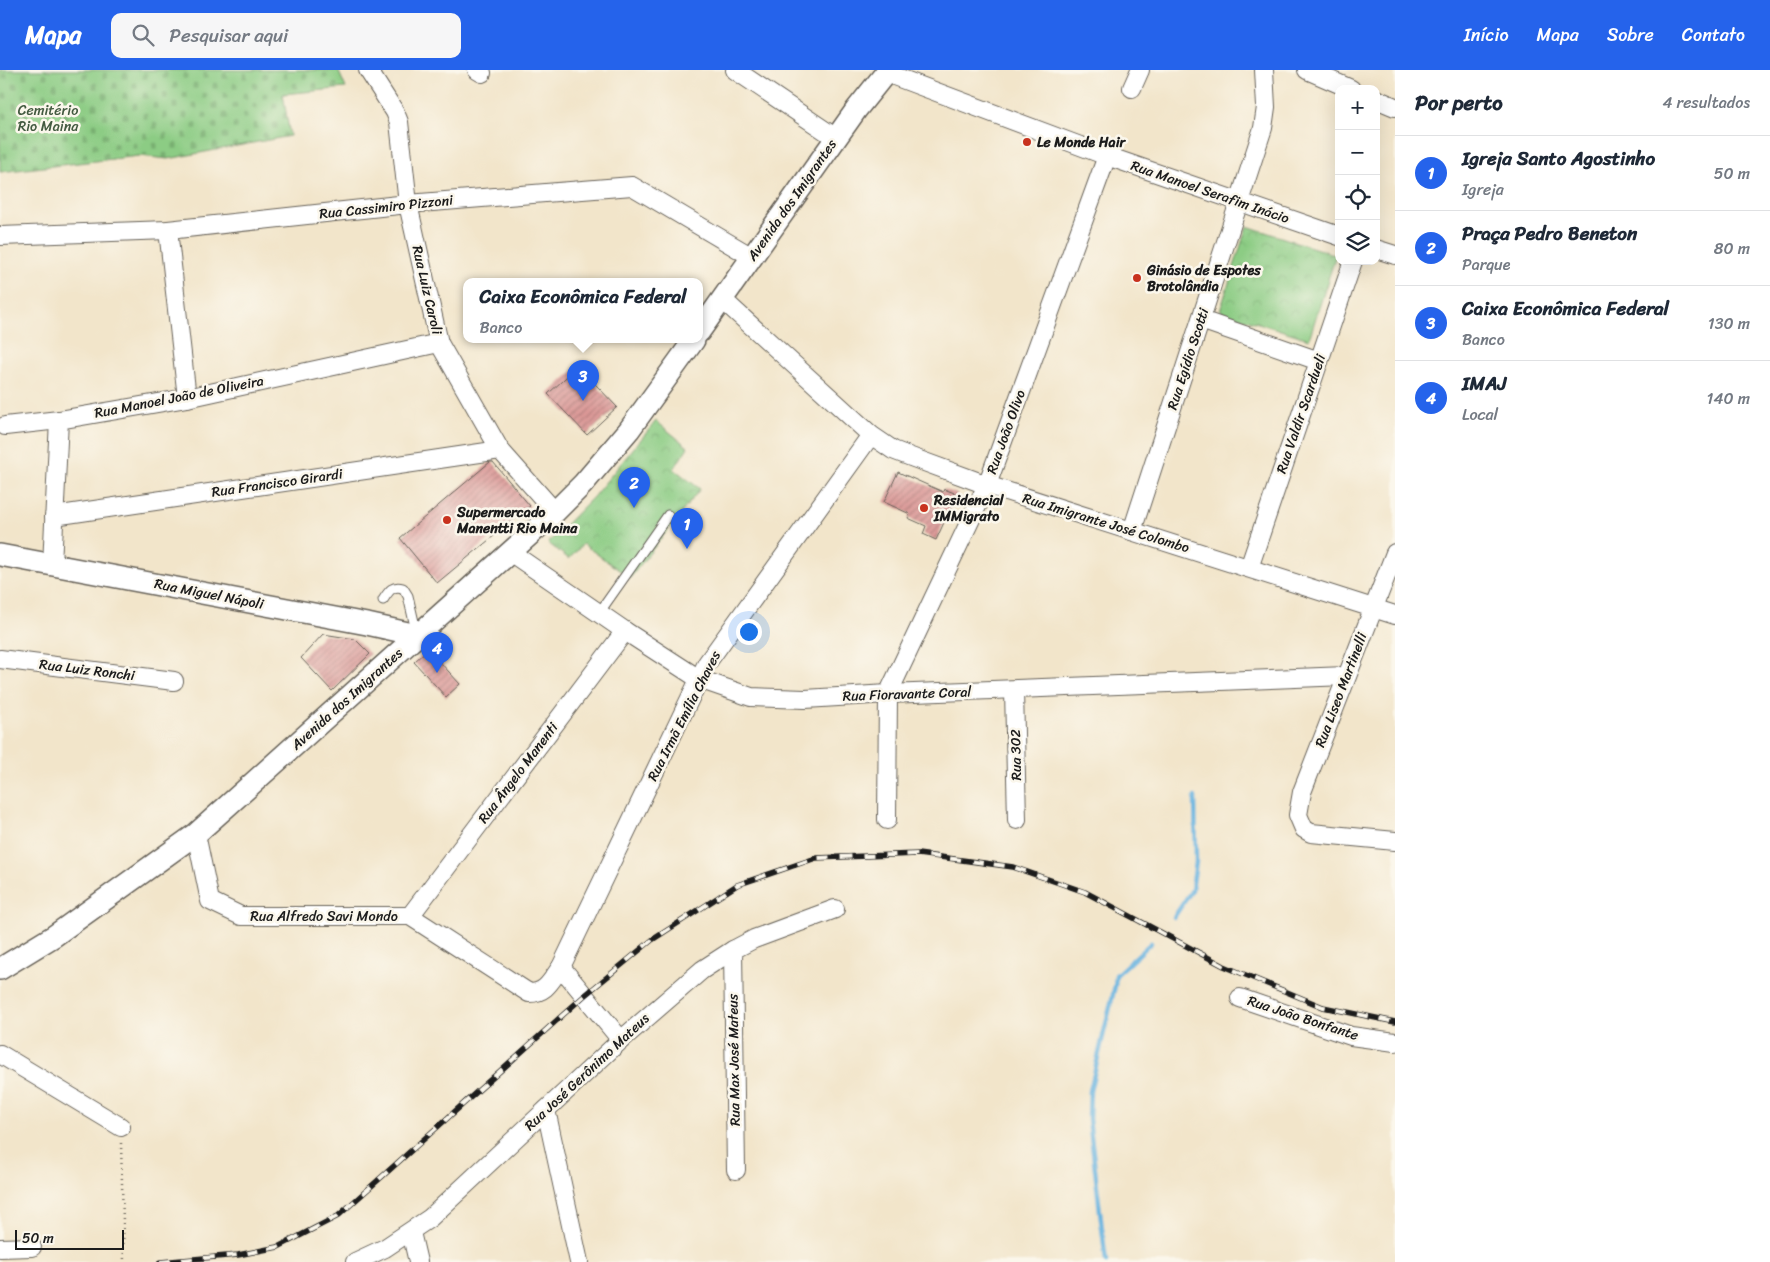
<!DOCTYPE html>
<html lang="pt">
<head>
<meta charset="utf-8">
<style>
	body { margin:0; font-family:Sriracha,sans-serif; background:#f6f6f7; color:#1f2937 }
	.controls { position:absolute; right:15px; top:15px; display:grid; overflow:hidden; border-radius:10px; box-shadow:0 5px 20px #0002 }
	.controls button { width:45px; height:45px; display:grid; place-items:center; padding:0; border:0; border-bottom:1px solid #e0e1e3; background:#fff; color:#1f2937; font:25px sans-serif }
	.scale { position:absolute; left:15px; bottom:12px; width:109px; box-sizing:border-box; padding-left:5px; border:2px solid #1c1c1c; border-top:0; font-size:14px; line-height:18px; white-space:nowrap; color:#1c1c1c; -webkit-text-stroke:4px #fbf7ec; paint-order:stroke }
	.you { position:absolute; left:748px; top:561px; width:18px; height:18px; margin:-12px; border:4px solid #fff; border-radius:50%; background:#1a73e8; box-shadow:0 0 0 8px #1a73e833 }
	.badge { display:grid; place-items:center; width:32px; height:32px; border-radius:50%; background:#2563eb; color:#fff; font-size:16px; font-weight:700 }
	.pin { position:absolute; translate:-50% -41px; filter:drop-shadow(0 1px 2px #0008) }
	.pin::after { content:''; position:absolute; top:26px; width:18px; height:15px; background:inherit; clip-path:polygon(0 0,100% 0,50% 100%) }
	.popup { position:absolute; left:463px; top:208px; width:240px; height:65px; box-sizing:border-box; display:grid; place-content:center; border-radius:10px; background:#fff; filter:drop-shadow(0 1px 4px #0005); font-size:16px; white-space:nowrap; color:#747a83 }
	.popup b { font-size:19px; color:#1f2937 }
	.popup::after { content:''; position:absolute; left:50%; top:100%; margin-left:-10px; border:10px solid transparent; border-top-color:#fff }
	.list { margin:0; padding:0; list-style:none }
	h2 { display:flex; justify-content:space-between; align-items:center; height:65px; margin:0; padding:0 20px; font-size:21px }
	h2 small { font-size:16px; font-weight:400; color:#747a83 }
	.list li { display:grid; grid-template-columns:32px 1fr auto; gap:15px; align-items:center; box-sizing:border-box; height:75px; padding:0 20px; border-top:1px solid #e0e1e3 }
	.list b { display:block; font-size:19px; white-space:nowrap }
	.list p { margin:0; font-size:16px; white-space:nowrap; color:#747a83 }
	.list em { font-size:16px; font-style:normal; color:#747a83 }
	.icon { flex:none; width:28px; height:28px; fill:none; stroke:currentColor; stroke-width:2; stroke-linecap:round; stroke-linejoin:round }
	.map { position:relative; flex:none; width:1395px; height:1192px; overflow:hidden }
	header { display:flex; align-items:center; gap:30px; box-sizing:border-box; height:70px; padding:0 25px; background:#2563eb; color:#fff }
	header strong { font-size:24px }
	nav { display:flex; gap:28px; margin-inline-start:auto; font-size:18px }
	.search { width:350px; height:45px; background:#f6f6f7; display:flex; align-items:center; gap:12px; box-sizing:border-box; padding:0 18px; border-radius:10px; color:#747a83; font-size:19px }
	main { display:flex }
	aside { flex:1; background:#fff }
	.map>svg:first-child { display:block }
</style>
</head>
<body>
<header>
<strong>Mapa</strong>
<div class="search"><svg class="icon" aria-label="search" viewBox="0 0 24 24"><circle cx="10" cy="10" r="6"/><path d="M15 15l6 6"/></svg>Pesquisar aqui</div>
<nav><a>Início</a><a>Mapa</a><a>Sobre</a><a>Contato</a></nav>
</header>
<main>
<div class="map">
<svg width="1395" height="1192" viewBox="0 0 1395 1192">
	<defs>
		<pattern id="cemetery-stones" width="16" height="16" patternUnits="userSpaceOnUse" patternTransform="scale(1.25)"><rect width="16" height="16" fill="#8ccc84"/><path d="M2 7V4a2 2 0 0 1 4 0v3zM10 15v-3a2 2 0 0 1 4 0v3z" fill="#78af71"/></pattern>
		<pattern id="park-crowns" width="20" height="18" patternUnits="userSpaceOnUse" patternTransform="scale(1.25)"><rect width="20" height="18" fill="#8ccc84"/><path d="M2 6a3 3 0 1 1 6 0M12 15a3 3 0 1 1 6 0" fill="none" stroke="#78af71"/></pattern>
		<pattern id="building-hatch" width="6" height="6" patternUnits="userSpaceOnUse" patternTransform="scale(1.25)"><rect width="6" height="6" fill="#d99392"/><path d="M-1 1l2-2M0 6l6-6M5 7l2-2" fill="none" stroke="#af7776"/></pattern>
	</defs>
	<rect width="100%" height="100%" fill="#fbf7ec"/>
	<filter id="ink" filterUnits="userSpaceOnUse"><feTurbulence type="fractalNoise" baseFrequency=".02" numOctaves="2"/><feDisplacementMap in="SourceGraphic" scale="10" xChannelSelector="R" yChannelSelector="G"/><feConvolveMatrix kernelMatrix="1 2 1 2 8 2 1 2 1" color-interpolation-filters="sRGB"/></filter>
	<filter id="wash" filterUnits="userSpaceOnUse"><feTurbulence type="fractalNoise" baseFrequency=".0096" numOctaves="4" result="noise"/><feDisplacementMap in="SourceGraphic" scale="20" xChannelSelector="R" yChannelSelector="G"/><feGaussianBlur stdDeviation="1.12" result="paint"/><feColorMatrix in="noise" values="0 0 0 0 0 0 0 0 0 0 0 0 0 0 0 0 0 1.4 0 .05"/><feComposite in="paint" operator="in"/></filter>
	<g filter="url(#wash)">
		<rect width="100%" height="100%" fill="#f2e5ca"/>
		<path fill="url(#cemetery-stones)" stroke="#547450" d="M0,0H338L346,18L283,24L290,66L168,89L139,86L0,102Z"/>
		<g fill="url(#park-crowns)" stroke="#547450">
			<path d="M1247,156L1336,185L1309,269L1220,241Z"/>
			<path d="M656,351L688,377L674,399L700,419L630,508L583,474L569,489L548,473L594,426Z"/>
		</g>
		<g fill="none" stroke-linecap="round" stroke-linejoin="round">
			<g stroke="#66b2df" stroke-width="4.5">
				<path d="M1174,847L1192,820L1196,792L1195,727"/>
				<path d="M1106,1192L1089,1049L1090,1021L1115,916L1116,905L1151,873"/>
			</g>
		</g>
		<g id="blocks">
			<g fill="url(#building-hatch)">
				<path d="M578,296L617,337L587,365L548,324Z"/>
				<path d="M490,392H493L530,436L437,513L400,468Z"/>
				<path d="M898,402L943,422L944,419L957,424L936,470L923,464L926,456L908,448L910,444L884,432Z"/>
				<path d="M323,564L355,569L370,584L332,621L301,588Z"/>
				<path d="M428,579L460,614L446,627L414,592Z"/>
			</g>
		</g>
	</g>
	<g filter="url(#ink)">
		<use href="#blocks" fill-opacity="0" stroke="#676259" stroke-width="1"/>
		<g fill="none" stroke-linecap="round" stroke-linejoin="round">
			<g stroke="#676259" stroke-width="11">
				<g id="service">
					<path d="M383,530C389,521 392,515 403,518L408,526L417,565"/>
					<path d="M599,543L668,445"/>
				</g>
			</g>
			<g stroke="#676259" stroke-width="20">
				<g id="minor">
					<path d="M368,0L395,42L399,52L408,134L439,273L500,380L555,442"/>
					<path d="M477,0L482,3"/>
					<path d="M735,0L836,68"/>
					<path d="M1307,0L1351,19"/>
					<path d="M886,3L1107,86L1339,166"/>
					<path d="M1132,18L1140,0"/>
					<path d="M1376,29L1395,37"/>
					<path d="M168,160L187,328"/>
					<path d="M0,166L168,160L408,134L632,116L752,187"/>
					<path d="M1376,179L1395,185"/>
					<path d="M722,229L871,365L893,380L911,387L987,415L1395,545"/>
					<path d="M1201,250L1319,291"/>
					<path d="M5,356L59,350"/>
					<path d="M54,446L500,380"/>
					<path d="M1132,461L1263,58L1266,37L1264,0"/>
					<path d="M510,482L625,561L699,609L751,627L805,629L888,624L1346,606"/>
					<path d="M1395,483L1302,722L1298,745L1304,759L1311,763L1395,771"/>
					<path d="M52,495L59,350L187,328L439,273"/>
					<path d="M1249,498L1353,191"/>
					<path d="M0,589L174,611"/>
					<path d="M1014,620L1017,750"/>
					<path d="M887,750L888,624L987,415L1107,86"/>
					<path d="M196,764L210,831L241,846H410L529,923C547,923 551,910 561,897L621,970"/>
					<path d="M410,846L625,561"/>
					<path d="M733,880L736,1100"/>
					<path d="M561,897L707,593L871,365"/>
					<path d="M1240,928L1351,966L1395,972"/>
					<path d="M0,984L121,1057"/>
					<path d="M546,1040L579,1192"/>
					<path d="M411,1162L418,1192"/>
					<path d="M0,1178L32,1177"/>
					<path d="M355,1192L385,1178L430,1148L621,970L702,900L733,880L754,869L835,839"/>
				</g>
			</g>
			<g stroke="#676259" stroke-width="24">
				<g id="tertiary">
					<path d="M699,262L856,40L888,0"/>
					<path d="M0,485L367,554L417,565"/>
					<path d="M0,899L54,866L196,764L555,442L583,414L629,360L694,270"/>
				</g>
			</g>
			<path stroke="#676259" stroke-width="2.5" stroke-dasharray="1 4" stroke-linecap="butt" d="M121,1073L124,1192"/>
			<use href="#service" stroke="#fff" stroke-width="9"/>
			<use href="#minor" stroke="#fff" stroke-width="18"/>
			<use href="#tertiary" stroke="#fff" stroke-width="21"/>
			<g stroke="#1c1c1c" stroke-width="5.5">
				<path id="rail" d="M160,1192L238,1185L278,1177L338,1146L584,926L652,870L737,815L816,788L918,784L1013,797L1085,822L1224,896L1323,937L1395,952"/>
			</g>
			<use href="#rail" stroke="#fbf7ec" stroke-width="4" stroke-dasharray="11" stroke-linecap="butt"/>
		</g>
	</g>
	<g fill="#c8321e" stroke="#fbf7ec" stroke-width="2">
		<circle cx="1027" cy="72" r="5"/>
		<circle cx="1137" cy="208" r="5"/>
		<circle cx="924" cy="438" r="5"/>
		<circle cx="447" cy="450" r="5"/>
	</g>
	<g text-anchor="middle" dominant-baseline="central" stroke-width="5" stroke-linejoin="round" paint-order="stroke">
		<g font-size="14" fill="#435a40" stroke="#fbf7ec">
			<text x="48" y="40">Cemitério<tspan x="48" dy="16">Rio Maina</tspan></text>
		</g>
		<g font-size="14" font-weight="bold" fill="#1c1c1c" stroke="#fbf7ec" text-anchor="start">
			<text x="1037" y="72">Le Monde Hair</text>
			<text x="1147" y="200">Ginásio de Espotes<tspan x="1147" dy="16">Brotolândia</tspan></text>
			<text x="934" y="430">Residencial<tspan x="934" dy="16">IMMigrato</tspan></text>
			<text x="457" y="442">Supermercado<tspan x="457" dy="16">Manentti Rio Maina</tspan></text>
		</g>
		<g font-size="14" fill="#1c1c1c" stroke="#fbf7ec">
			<text transform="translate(1210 122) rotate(19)">Rua Manoel Serafim Inácio</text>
			<text transform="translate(792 130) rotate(-55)">Avenida dos Imigrantes</text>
			<text transform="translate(386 137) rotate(-6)">Rua Cassimiro Pizzoni</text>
			<text transform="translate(427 220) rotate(77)">Rua Luiz Caroli</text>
			<text transform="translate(1188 289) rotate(-72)">Rua Egídio Scotti</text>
			<text transform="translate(179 327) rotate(-11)">Rua Manoel João de Oliveira</text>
			<text transform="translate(1301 344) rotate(-71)">Rua Valdir Scardueli</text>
			<text transform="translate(1006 362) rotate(-70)">Rua João Olivo</text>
			<text transform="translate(277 413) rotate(-8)">Rua Francisco Girardi</text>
			<text transform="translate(1106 453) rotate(17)">Rua Imigrante José Colombo</text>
			<text transform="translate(209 524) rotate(11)">Rua Miguel Nápoli</text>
			<text transform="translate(87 600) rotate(7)">Rua Luiz Ronchi</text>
			<text transform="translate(1341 620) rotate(-69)">Rua Liseo Martinelli</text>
			<text transform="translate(907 624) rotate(-2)">Rua Fioravante Coral</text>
			<text transform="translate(347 629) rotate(-42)">Avenida dos Imigrantes</text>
			<text transform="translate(684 646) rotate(-63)">Rua Irmã Emília Chaves</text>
			<text transform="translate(1016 685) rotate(-91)">Rua 302</text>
			<text transform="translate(518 703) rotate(-53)">Rua Ângelo Manenti</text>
			<text x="324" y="846">Rua Alfredo Savi Mondo</text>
			<text transform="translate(1303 948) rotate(18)">Rua João Bonfante</text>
			<text transform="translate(734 990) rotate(-91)">Rua Max José Mateus</text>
			<text transform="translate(587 1002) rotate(-43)">Rua José Gerônimo Mateus</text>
		</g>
	</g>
</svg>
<div class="controls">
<button>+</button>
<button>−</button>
<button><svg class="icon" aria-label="locate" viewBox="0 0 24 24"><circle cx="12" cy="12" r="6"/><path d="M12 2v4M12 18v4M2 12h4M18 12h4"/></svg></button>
<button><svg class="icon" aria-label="layers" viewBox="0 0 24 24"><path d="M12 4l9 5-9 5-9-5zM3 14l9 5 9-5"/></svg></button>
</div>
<div class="scale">50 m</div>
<div class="you"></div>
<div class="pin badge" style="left:687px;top:479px">1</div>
<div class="pin badge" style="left:634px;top:438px">2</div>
<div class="pin badge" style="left:583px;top:331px">3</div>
<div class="popup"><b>Caixa Econômica Federal</b>Banco</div>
<div class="pin badge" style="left:437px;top:603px">4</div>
</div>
<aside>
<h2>Por perto<small>4 resultados</small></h2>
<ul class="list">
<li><span class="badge">1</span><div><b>Igreja Santo Agostinho</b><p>Igreja</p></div><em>50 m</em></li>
<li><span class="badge">2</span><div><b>Praça Pedro Beneton</b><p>Parque</p></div><em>80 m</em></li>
<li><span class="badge">3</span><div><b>Caixa Econômica Federal</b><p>Banco</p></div><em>130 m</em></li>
<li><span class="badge">4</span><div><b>IMAJ</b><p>Local</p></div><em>140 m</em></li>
</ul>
</aside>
</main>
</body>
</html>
